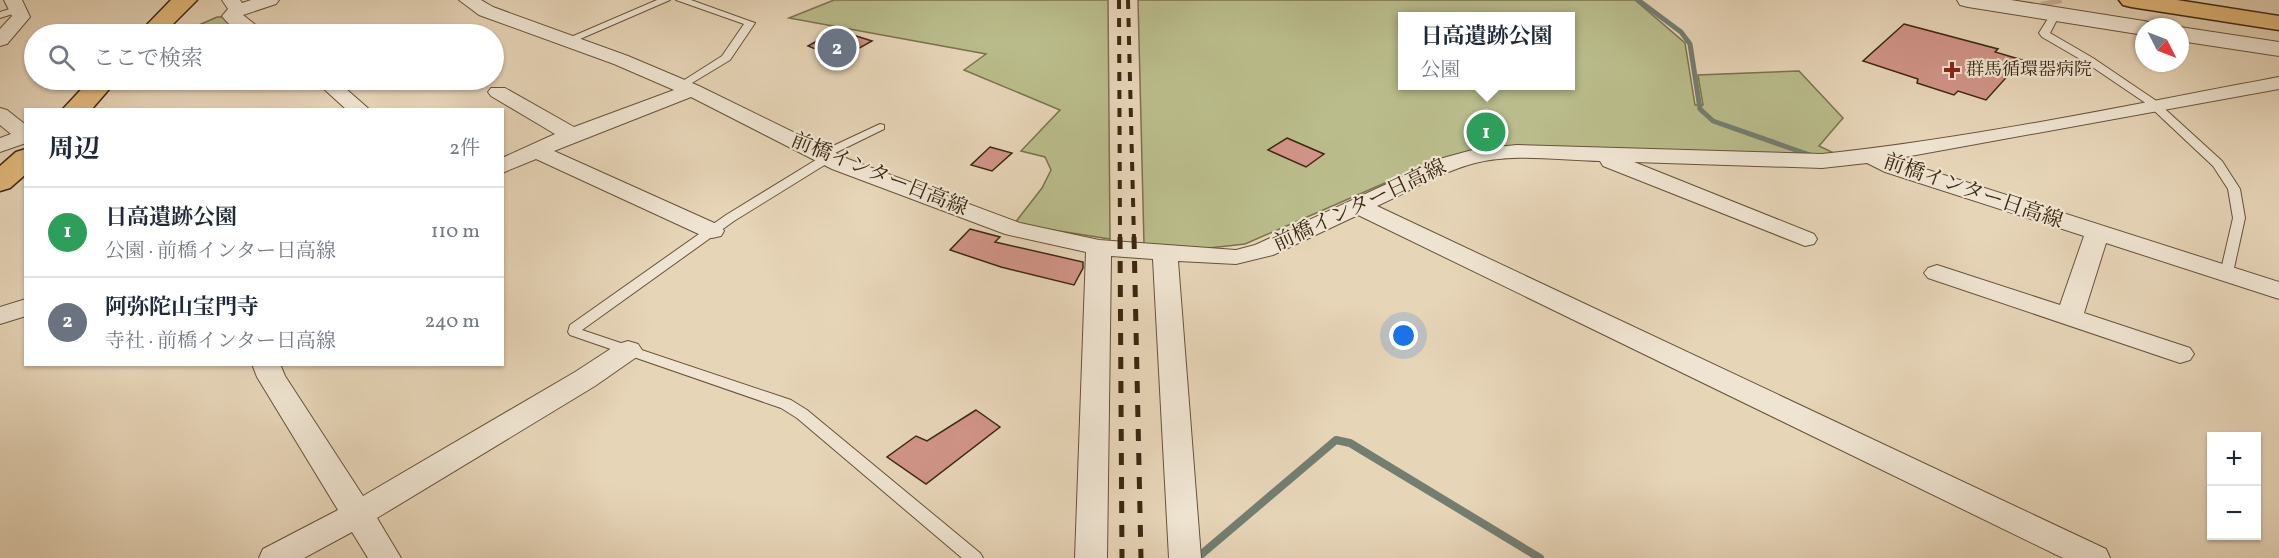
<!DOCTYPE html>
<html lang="ja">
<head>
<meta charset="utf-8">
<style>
	body { margin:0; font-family:Vollkorn,"Noto Serif JP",serif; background:#f6f6f7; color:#1f2937 }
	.controls { position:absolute; right:18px; bottom:18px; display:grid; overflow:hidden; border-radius:0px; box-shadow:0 2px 4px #0004 }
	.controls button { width:54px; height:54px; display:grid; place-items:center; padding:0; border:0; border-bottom:2px solid #e0e1e3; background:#fff; color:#1f2937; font:30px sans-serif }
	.compass { position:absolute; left:2135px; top:18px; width:54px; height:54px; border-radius:50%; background:#fff; box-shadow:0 2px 4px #0004; rotate:132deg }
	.you { position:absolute; left:1404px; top:336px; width:21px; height:21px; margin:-15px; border:4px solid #fff; border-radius:50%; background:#1a73e8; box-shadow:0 0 0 9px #1a73e833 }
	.badge { display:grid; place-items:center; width:39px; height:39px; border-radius:50%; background:#1a73e8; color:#fff; font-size:20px; font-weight:700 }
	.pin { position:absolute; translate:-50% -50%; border:3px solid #fff; box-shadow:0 2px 6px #0006 }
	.popup { position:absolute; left:1398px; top:12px; width:177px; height:78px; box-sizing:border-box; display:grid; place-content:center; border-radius:0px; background:#fff; filter:drop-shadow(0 2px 4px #0005); font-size:20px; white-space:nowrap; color:#747a83 }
	.popup b { font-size:22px; color:#1f2937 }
	.popup::after { content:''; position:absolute; left:50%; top:100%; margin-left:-12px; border:12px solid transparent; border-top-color:#fff }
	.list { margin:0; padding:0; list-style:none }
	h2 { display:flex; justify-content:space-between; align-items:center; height:78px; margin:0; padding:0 24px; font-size:26px }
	h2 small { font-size:20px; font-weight:400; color:#747a83 }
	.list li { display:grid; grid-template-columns:39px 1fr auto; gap:18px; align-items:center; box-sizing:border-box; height:90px; padding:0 24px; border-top:2px solid #e0e1e3 }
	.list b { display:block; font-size:22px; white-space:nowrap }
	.list p { margin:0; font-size:20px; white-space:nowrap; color:#747a83 }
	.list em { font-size:20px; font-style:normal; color:#747a83 }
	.icon { flex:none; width:33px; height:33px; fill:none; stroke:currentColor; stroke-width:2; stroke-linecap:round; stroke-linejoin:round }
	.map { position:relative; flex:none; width:2279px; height:558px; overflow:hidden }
	.search { position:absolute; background:#fff; box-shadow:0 2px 4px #0004; left:24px; top:24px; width:480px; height:66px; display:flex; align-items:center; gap:15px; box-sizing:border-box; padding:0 21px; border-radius:33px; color:#747a83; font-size:22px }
	.panel { position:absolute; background:#fff; box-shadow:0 2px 4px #0004; left:24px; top:108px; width:480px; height:258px; border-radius:0px }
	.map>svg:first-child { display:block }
</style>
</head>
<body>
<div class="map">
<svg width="2279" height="558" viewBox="0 0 2279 558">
	<rect width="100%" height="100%" fill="#e7d5b8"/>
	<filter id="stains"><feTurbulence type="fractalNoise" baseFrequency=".00333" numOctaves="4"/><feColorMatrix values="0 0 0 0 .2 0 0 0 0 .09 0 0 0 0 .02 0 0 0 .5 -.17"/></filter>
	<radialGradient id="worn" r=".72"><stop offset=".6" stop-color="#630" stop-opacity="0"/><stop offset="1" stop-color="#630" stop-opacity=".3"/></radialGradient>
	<g fill="#babc8b" stroke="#7b724e" stroke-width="1.5" fill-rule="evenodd">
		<path d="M834,0H1108L1110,239L1014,224L1042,188L1051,170L1045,157L1021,151L1060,110L964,70L986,54L789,18Z"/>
		<path d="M1138,0H1635L1685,43L1695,105H1703L1698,75L1799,71L1843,118L1819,146L1834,153L1804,157L1491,147L1440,159L1245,244L1200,249L1144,244ZM1402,16H1570V86H1402Z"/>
		<path d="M217,17H224L238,28L225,34H185L190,29Z"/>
	</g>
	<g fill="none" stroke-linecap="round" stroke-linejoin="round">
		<path stroke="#737e71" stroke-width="5" d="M1638,0L1681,32L1690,44L1700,109L1713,121L1810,155"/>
		<path stroke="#737e71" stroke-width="8" d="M1197,558L1336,440L1350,443L1540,558"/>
	</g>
	<g fill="#d19488" stroke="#3c2711" stroke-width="1.5">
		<path d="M1904,24L1998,49L1995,52L2022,60L1986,100L1958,91L1954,95L1917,83L1918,79L1863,61Z"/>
		<path d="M837,30L872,41L840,59L808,46Z"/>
		<path d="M1287,138L1324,154L1306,167L1268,150Z"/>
		<path d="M990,147L1012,153L992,171L971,165Z"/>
		<path d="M970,229L1000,237L995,242L1083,262V268L1074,285L1001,267L950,250Z"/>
		<path d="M976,410L1000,427L926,484L887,457L916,436L927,441Z"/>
	</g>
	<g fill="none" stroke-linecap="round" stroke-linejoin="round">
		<path stroke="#c5b297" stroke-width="21" stroke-dasharray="21 10" stroke-linecap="butt" d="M2051,0L2052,5"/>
		<g stroke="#67523b" stroke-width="2">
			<g id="service">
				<path d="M657,0H670L573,42L569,43L564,40Z"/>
				<path d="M676,0H691L755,23L730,60L682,89L677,86L678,84L722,56L744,24Z"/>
				<path d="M19,6L22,7V11L0,18V12Z"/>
				<path d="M2055,11L2060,14L2050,33L2093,58L2155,100L2222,161L2240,189L2245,218L2232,277H2222L2220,274L2233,218L2228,189L2213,166L2147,104L2085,62L2042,37L2039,33L2052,12Z"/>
				<path d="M246,25L251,28C243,34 232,35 223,34Z"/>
				<path d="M880,124L884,125V129L831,155L833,158L831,161L734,221L582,330L791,400L807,410L980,553L983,558H962L797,418L781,408L570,335L568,332L570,325L726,215L819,158L816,155L818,153Z"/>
			</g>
		</g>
		<g stroke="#67523b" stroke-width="2">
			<g id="minor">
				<path d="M4,0H22L30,17L7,44L0,46V29L12,16Z"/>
				<path d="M222,0H240L242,3L251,0H279L276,4L243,15L267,34C249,34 233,32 222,16L228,9Z"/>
				<path d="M459,0H481L493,7L628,56L699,86L848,159L1020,223L1099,240L1236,250L1255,245L1443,158L1476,149L1517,145L1822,154C1975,138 2128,105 2279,77V89L1894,159L2279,282V299L2106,243L2084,313L2190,348L2194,354L2190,360L2180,363L1928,278L1924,273L1928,268L1937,265L2060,305L2084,236L1885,172L1867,163L1822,168L1634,162L1814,234L1817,239L1814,244L1805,246L1603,166L1600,161C1559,160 1514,153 1475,163C1441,172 1408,192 1377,206L2106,549L2110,558H2063L1358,215L1273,255L1236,264L1178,261L1201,558H1169L1153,259L1111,256L1107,558H1075L1086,252L1005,234L832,169L691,97L554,151L721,226L724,231L721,236L712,238L703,236L536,159L502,173V158L555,134L491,96L488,92L491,88H505L574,127L674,90L614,64L479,15Z"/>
				<path d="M314,80H336L370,110H347Z"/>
				<path d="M0,108L7,110L26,125V143L0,152V138L11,134L0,125Z"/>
				<path d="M26,299V316L0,324V307Z"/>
				<path d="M628,341L638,344L642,350L638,356L595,386L377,518L401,558H368L352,532L304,558H259L263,549L338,510L257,377L252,364H280L285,376L363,496L575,372L618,344Z"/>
			</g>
		</g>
		<g stroke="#67523b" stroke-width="2">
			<g id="tertiary">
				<path d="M1957,0H2011L2144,21L2152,23L2155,27H2144V35L1968,7L1960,5Z"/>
				<path d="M2180,27L2279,42V56L2180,41Z"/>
			</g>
		</g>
		<g stroke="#3c2711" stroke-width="3">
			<g id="primary">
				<path d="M171,0H197L163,34H138Z"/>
				<path d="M90,80H117L91,110H62Z"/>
				<path d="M26,149V174L10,188L0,191V166L16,152Z"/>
			</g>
		</g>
		<g stroke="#3c2711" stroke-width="3">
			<path id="motorway" d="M2119,0H2177L2279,16V30L2131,7L2123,5Z"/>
		</g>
		<use href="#service" fill="#efe4d1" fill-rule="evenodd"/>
		<use href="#minor" fill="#efe4d1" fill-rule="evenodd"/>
		<use href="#tertiary" fill="#efe4d1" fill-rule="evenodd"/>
		<use href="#primary" fill="#e4ba7c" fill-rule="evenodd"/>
		<use href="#motorway" fill="#e4ba7c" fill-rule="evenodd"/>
		<g stroke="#3c2711" stroke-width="4" stroke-dasharray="9 9" stroke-linecap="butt">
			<path d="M1119,0L1120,239"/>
			<path d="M1128,0L1134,239"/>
		</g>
		<g stroke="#3c2711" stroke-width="5" stroke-dasharray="12 12" stroke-linecap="butt">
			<path d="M1120,237L1122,558"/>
			<path d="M1134,237L1141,558"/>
		</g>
	</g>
	<path fill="#8f2418" stroke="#efe4d1" stroke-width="2" d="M1949 61h6v6h6v6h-6v6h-6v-6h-6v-6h6z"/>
	<g text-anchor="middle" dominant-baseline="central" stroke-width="4.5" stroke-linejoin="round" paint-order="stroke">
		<g font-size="18" fill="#3c2711" stroke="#efe4d1" text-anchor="start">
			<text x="1966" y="70">群馬循環器病院</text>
		</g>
		<g font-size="21" fill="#3c2711" stroke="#efe4d1">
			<text transform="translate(879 175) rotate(22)">前橋インター日高線</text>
			<text transform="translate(1973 192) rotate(19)">前橋インター日高線</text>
			<text transform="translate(1360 206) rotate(-25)">前橋インター日高線</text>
		</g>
	</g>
	<rect width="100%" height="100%" filter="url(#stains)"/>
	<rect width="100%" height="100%" fill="url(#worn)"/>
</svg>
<div class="controls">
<button>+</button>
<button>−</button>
</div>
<svg class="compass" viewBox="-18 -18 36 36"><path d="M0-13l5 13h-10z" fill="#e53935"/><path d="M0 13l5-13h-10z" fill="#747a83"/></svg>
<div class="you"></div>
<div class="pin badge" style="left:1486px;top:132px;background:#2e9e5b">1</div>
<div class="popup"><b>日高遺跡公園</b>公園</div>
<div class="pin badge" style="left:837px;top:48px;background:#6b7280">2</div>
<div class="search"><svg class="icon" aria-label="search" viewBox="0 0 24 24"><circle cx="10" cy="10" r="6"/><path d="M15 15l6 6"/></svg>ここで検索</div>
<section class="panel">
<h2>周辺<small>2件</small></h2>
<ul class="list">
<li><span class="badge" style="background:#2e9e5b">1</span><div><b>日高遺跡公園</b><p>公園 · 前橋インター日高線</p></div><em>110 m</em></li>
<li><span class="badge" style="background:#6b7280">2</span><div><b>阿弥陀山宝門寺</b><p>寺社 · 前橋インター日高線</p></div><em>240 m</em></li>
</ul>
</section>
</div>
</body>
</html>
